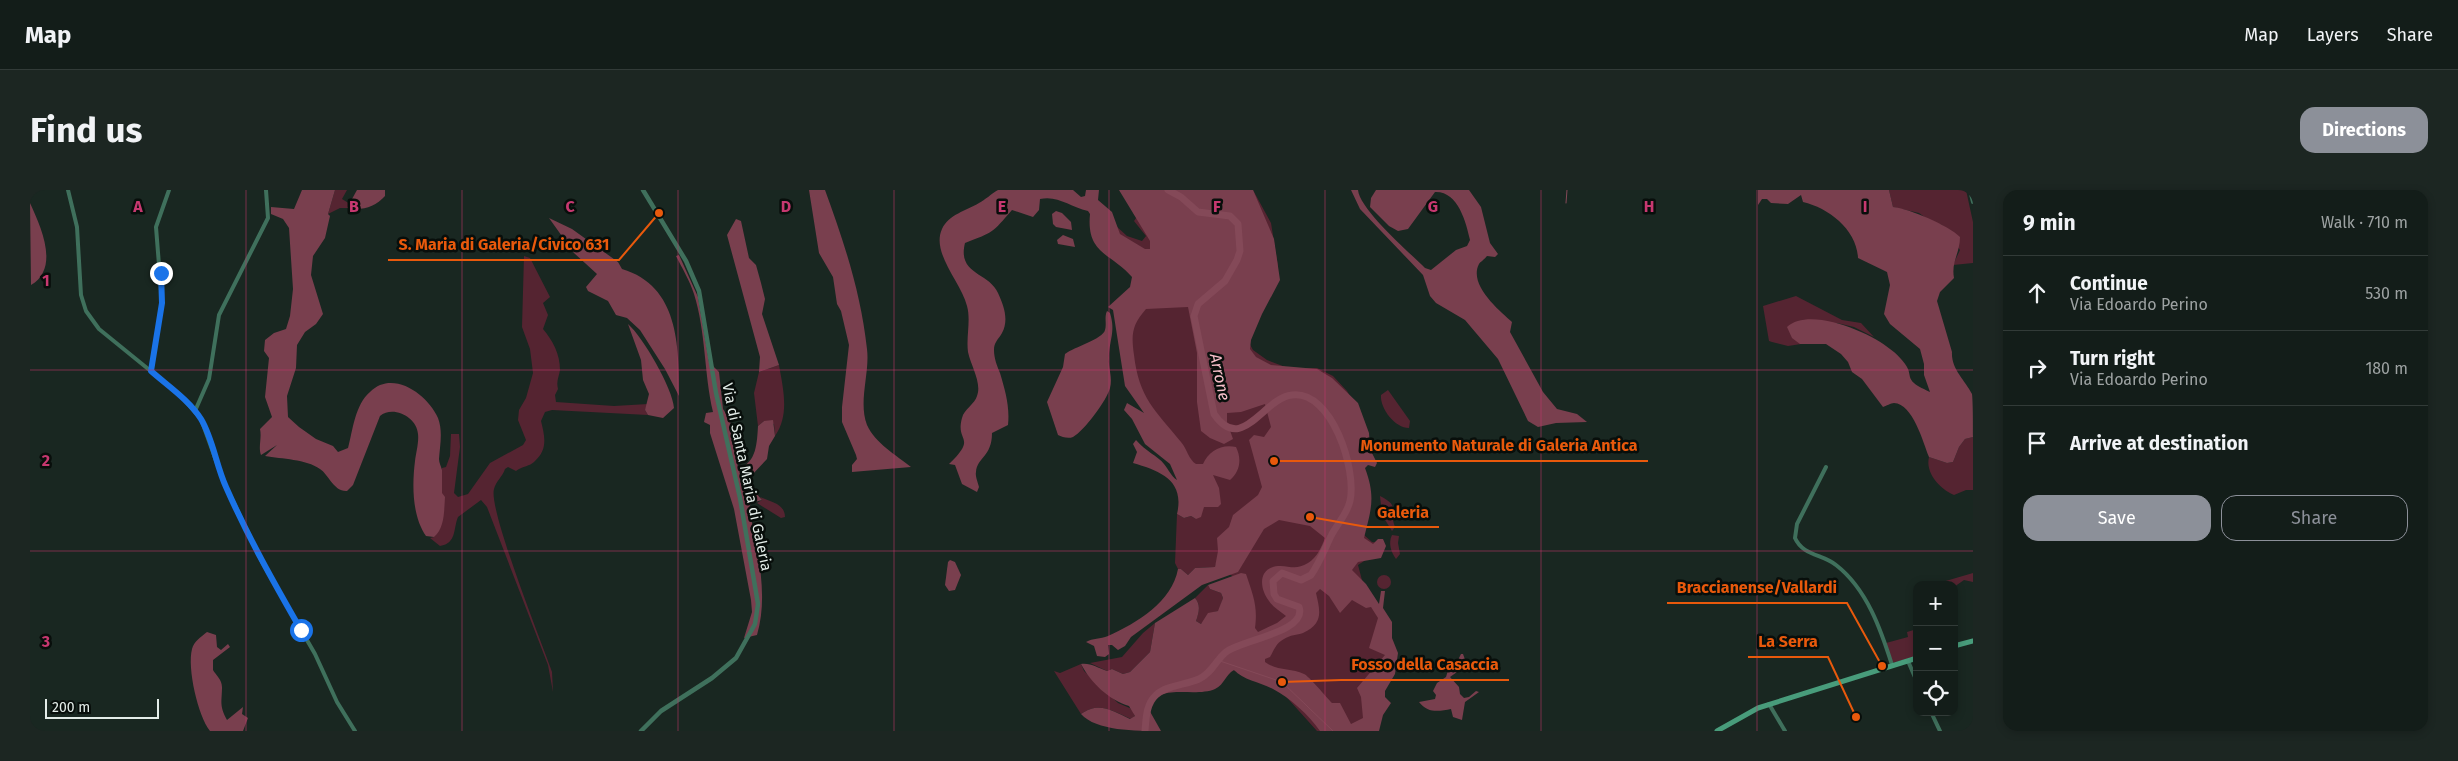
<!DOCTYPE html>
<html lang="en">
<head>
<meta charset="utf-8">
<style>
	body { margin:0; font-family:"Fira Sans",sans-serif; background:#1c2622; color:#f1f3f6 }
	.controls { position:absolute; right:15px; bottom:15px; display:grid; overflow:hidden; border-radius:10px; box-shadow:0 2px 8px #0003 }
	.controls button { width:45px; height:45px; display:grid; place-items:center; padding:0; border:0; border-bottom:1px solid #323b38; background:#131d19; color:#f1f3f6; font:25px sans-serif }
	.scale { position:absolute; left:15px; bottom:12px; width:114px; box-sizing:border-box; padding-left:5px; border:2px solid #e3ece8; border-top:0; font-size:14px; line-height:18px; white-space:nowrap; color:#e3ece8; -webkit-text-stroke:4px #080e0b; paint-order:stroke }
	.stop { position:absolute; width:15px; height:15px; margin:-11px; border:4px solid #1a73e8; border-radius:50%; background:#fff }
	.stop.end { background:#1a73e8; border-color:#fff; box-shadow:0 1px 5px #0008 }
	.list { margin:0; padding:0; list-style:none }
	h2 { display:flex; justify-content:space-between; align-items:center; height:65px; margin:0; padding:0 20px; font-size:21px }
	h2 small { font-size:16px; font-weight:400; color:#9da2a2 }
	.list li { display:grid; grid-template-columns:32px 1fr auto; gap:15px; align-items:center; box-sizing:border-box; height:75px; padding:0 20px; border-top:1px solid #323b38 }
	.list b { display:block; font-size:19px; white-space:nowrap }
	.list p { margin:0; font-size:16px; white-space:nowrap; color:#9da2a2 }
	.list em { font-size:16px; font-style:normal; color:#9da2a2 }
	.actions { display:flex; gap:10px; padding:15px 20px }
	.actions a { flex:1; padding:11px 0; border:1px solid #8c9099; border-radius:15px; text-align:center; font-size:18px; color:#8c9099 }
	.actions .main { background:#8c9099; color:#fff }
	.icon { flex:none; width:28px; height:28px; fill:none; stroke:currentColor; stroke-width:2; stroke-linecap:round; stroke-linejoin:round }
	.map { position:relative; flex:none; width:1943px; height:541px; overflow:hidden; border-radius:15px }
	header { display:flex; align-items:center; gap:30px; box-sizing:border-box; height:70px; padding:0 25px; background:#131d19; border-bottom:1px solid #323b38 }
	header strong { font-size:24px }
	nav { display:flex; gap:28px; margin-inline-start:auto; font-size:18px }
	.intro { display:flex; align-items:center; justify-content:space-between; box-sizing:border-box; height:120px; padding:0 30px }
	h1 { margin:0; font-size:35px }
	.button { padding:12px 22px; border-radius:15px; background:#8c9099; color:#fff; font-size:18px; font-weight:700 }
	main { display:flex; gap:30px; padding:0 30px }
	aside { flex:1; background:#131d19; border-radius:15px; box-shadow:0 2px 8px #0003 }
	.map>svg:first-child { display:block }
</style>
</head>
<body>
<header>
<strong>Map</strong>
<nav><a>Map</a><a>Layers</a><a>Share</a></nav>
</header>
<div class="intro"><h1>Find us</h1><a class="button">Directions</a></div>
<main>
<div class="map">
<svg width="1943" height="541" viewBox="0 0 1943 541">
	<rect width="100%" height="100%" fill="#192721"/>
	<g fill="#552431">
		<path d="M305,0H317L312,9L320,14L317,18H310L298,24Z"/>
		<path d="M1223,0L1241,33L1248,76L1217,149L1223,160L1237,170L1258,178H1287L1303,186L1317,201L1323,211L1333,278L1334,345L1342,352L1349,353L1351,360L1328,375L1333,394L1345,411L1360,460L1346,541H1287L1251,501L1203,480L1197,472L1205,388L1186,374L1185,377L1165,378L1158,385L1151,379H1148L1145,373L1147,324L1154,328L1161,326L1166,329L1114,215L1095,148L1117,102L1084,34L1097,46L1112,51L1116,46L1104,31L1111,21Z"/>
		<path d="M1859,0H1936L1943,32V73L1923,75L1930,60L1912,35L1900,31L1889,23L1863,17Z"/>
		<path d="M494,66L500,68L520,107L513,113L518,125L513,139C523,151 530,164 530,180C529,187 526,191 528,199L525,205L526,212L584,216L618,214L615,220L618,225L522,220L515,222L511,231C515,247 518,260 504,272C500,276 493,276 486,281L478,277L475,279C473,286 466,291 464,299C458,319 512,453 522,482L523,502L518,475L457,317L451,310L428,327C423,339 427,353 410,356L400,348L404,347L412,303V278L416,277L420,266L421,244H429L430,257L424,303L428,307L438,304L460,273L493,255L496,250L488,230L489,220L496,208L503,183L500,159L492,137Z"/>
		<path d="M1766,106L1812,130L1831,133L1844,147L1824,137L1807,133L1771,154L1758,156L1742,152L1739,151L1733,116Z"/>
		<path d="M749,175C753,198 760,225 745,246L744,234L734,231L728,236L724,203L729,182Z"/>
		<path d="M1358,200L1380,231L1379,238C1365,238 1350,219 1351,205Z"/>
		<path d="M1943,247V300H1936L1924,305C1910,299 1895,283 1899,267L1917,273L1923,272L1929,257L1935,249Z"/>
		<path d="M1350,306C1372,317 1358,320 1365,337L1362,341L1352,325Z"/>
		<path d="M730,307C741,312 755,314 755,327L751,328L727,313L732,310Z"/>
		<path d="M1362,345L1369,346L1368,353L1370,364L1366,369C1361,362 1358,353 1362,345Z"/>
		<path d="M1943,383V392L1934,390L1924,397V395H1902Z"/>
		<circle cx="1354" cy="392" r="7"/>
		<path d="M1178,395L1180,399L1191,403L1193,408L1189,421L1184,422L1171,434L1166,431C1169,422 1171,415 1165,408Z"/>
		<path d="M1125,433L1120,462L1100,482L1093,484L1082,479L1077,481L1060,473L1092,467L1113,443Z"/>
		<path d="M1887,439V466L1862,473L1856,453L1878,447L1877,442Z"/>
		<path d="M1051,474L1054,481L1088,513L1102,519L1105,526L1101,529C1083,521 1069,511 1051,524L1024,481L1030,483Z"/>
	</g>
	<g fill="#793f4e" fill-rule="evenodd">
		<path d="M272,0H305L298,24L300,26L295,48L283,66L281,85L293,124L286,134L275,142L267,155L266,178L257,206L258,227L269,237L286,249L303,256L308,262L318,258C323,239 325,215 340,202C363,179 398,205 408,228C413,241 410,255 409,269C409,273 411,276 412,280C412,288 412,296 412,303L415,307C414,320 415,338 404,347L396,346C382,326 382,295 385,271C386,263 389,252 388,244C387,227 363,215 350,226L323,295L317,301C304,302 299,285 290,279C276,269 252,269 235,266L247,255L231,265C228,257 232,248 230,239L242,227L235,207L239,168L234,161L235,150L244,143L256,139L260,126L263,99L259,38L253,29L241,24V17L264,19Z"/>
		<path d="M327,0H355V6C345,17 332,21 317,18Z"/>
		<path d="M779,0H795C814,52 831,103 837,159C840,183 828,212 837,235C845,253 866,265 881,277L822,282V275L827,269L826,265L812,232V217L819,155L811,121L807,114L803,87L789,63Z"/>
		<path d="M968,0H1043L1051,7L1055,6L1056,0H1069L1068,10L1082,22L1090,44L1115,59H1120V51L1089,0H1223L1244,49L1250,90L1232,124L1221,150L1220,159L1226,167L1241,175L1287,179L1302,188L1328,213L1339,243L1340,259L1347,273L1345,277L1338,275L1335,278C1346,307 1341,320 1334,348L1343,354L1348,349H1353L1356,356L1351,368L1328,372L1322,380L1336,394L1349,414L1351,401H1355L1353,418L1362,432V448L1368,463L1365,484L1355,501V507L1361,513L1353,525L1349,541H1290C1279,525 1260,508 1243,499C1230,492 1213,490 1204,480C1195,485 1195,494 1185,499C1165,508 1127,492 1118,518L1131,541C1106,541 1066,541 1051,524C1069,511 1083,521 1100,529L1105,526L1099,516C1079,510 1061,493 1051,474C1062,473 1067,478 1077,481L1082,479L1093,484L1100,482L1120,462L1125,433L1165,408C1171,415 1169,422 1166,431L1171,434L1178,423L1188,421L1193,408L1191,403L1180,399L1178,395L1211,383L1216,384C1223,405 1228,416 1225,438L1228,442L1247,433L1256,426C1250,421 1243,417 1239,411C1229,398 1228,378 1248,376C1259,375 1265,381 1278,373C1287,368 1292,356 1295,348L1280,336L1249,330L1234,339L1208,382L1172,395L1101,447L1095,456L1088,460L1082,455H1078L1079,464L1075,467L1067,466L1064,456L1056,452C1063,448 1070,449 1078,446C1107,433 1142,412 1148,379H1151L1158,385L1165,378L1185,377L1188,361L1187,348L1199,337L1203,325L1228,305L1232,297L1219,250L1224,245L1234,247L1241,237L1235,214L1211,222L1197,223V232L1203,249L1194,254L1180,248L1171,241L1167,212V163L1158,117L1116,119C1102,135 1101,144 1104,165C1109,208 1125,220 1151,252C1157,259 1159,270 1166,274H1173C1179,261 1191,254 1206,257C1212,269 1210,282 1200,290L1183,285L1189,298L1191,314L1188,317H1174L1171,327L1166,329L1161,326L1154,328L1147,324C1155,290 1130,281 1103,273L1107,262L1103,254L1106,250C1115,261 1128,266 1134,274C1139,280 1141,286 1147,290L1140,274L1115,254L1102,229L1094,220L1097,213L1114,223L1095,196L1083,120L1078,117L1100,97L1102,87C1081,63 1056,64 1060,24L1058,21C1040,17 1028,5 1010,9L1009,20L1003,27L982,20C962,43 964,42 935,53C927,85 959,82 968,103C974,116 979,130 972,143C968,150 964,152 964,160C964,168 967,176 970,183C975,200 980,216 978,235L962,243C962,267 947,267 946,282C945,286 948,293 949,297L947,302L932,294L925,275L919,274C948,246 925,253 932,228C934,219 945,214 947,206C952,193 941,176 938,162C936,147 941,130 937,116C931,92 901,63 912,39C919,24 936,21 949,13C955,10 961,4 968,0ZM1290,399L1299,406L1310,423L1322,410L1336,418L1341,417L1348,428L1339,458L1355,465L1327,498L1331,507L1333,528L1321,534L1310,513H1302C1296,507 1279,486 1274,484C1261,478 1247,481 1235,472V469L1240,467C1244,460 1246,453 1254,449C1260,445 1267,445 1273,443C1294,433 1290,421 1286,403Z"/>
		<path d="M1321,0H1328C1330,20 1379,62 1395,78L1401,80L1426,60L1437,56L1440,50C1436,32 1428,1 1405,2L1378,39L1368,41L1359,36L1340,17L1341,8L1346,0H1439L1451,17L1460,53L1468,64L1465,67L1457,66C1455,69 1450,72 1449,74C1438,95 1470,121 1482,132L1480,142L1513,202L1527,219L1547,224L1557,232L1526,233L1508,237L1498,231L1468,169L1435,130L1406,113L1400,106L1393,85L1330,19Z"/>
		<path d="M1728,0H1859L1863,17C1880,19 1918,35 1930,47C1930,63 1921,72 1924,88L1910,102L1907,111L1922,162C1921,179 1935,190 1942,204C1943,211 1943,238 1943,247L1935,249L1929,257L1923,272L1917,273L1899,267C1893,252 1883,214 1864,213C1861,213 1856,216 1853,217L1832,189L1822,182L1818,172L1811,164L1796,154H1770L1762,148L1757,137C1780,116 1841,143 1860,159C1866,163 1875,172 1878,179C1880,184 1879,189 1884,193C1887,196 1896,200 1900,202L1894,185V174L1890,159L1860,134L1854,124L1860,95L1857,82L1828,68C1827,40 1799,18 1773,12L1771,5L1758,14L1741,13L1737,9H1732L1728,15Z"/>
		<path d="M0,13C11,37 30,78 1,95Z"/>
		<path d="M1026,21L1032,23L1041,32L1042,40L1026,37L1023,34L1022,24Z"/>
		<path d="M519,28L542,39L588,72L592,79C649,96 649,156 649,206L635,179L610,140L597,128L586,125L578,111L558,101L556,97L567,84L544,63Z"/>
		<path d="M706,29L711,31L719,68L726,75L731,93L735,109L732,124L749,175L729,182L730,167L697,45Z"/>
		<path d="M1033,45L1043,49L1045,57L1028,54L1027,50Z"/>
		<path d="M649,65L668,107L679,172L689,182L693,219L700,230L708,278C727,274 727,251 728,236L734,231L743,230L745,246L739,256L737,269L721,286L724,301L732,310L721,313L719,318C727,359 739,404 727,445L714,448L722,422L721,410L704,319L680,243V235L674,232L676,223L683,222C674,184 676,142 664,104C660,91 652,78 646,66Z"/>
		<path d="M1077,121L1080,123C1086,142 1079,150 1079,168C1078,178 1083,188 1080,198C1077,210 1054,241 1043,247C1038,249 1032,247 1028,245L1017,212L1033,177L1035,164C1044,157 1073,149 1075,140C1077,134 1074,127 1077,121Z"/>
		<path d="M598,134C613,147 643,199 644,218L633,228L618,225L615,220L619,204L613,190L611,170Z"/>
		<path d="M920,370L925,372L931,385L925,400L919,401L915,395L918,372Z"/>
		<path d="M177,442L186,445L187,457L191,460L198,454L200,457L183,470V480C186,485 192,490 192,497C192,512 189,515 197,530L213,517L212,524L218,528L213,541H180C168,526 157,478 162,459C164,451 171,447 177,442Z"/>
		<path d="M1431,464H1433L1438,478L1434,477L1420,487L1429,497L1430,504L1434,508L1439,507L1446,501L1449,502L1435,512L1432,530L1423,527L1421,519C1410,521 1398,524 1389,512L1405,509L1406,505L1403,501L1407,493L1416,487L1420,474L1428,470Z"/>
	</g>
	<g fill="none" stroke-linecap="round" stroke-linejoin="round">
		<g stroke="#844958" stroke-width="1">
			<path d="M1536,13L1537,0"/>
			<path d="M1190,471L1252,492L1303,541"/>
		</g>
		<path stroke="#844958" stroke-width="7" d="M1115,541C1116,529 1116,514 1126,505C1137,495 1156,495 1169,489C1182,483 1186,470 1196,462C1210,450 1278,442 1269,417L1247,409L1244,404L1243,391L1252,383L1271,390L1281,385C1290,372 1295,358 1302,344C1308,333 1317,324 1320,311C1327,280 1302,200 1262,205C1233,208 1212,265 1184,224L1164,126L1168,114L1195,91L1207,70L1210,61L1208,34L1200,26L1168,22L1151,7L1138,0"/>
		<g stroke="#3f705c" stroke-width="4">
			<path d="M38,0L47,37L51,105L56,121L69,139L149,204L171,229L193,290L232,372L285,464L307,512L325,541"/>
			<path d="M1940,0L1943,12"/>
			<path d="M121,181L132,113L126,37L139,0"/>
			<path d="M165,221L179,189L189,125L238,28L236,0"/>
			<path d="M1796,277L1767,334L1765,348C1773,366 1793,364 1806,375C1837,399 1851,440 1862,475"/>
			<path d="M1878,471L1887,492"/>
			<path d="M1739,514L1755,541"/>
			<path d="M1901,522L1910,541"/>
		</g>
		<path stroke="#3f705c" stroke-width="4.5" d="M611,541L631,521L682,488L706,468L725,434L728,414L710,308L686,203L669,101L656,71L613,0"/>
		<g stroke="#489c7b" stroke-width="5">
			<path d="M1924,456L1943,451"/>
			<path d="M1687,541L1728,518L1887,468"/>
		</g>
	</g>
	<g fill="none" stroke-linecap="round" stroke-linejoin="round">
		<path stroke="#1a73e8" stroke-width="6" d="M131,83L132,113L121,181C138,196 159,210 171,229C183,249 186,275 196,297C218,347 244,393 271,440"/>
	</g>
	<path fill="none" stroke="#c73870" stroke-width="1" stroke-opacity="0.55" d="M216,0V541M432,0V541M648,0V541M864,0V541M1079,0V541M1295,0V541M1511,0V541M1727,0V541M0,180H1943M0,361H1943"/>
	<g text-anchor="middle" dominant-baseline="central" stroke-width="5" stroke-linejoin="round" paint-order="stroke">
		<g font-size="15" fill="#e3ece8" stroke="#080e0b">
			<text transform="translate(717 287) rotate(78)">Via di Santa Maria di Galeria</text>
		</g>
		<g font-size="16" font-style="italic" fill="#f8bfca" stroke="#080e0b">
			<text transform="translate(1190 187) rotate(78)">Arrone</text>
		</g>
	</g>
	<g font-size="16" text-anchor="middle" font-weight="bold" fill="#c73870" stroke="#080e0b" stroke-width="5" stroke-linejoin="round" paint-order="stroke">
		<text x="108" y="22">A</text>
		<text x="324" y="22">B</text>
		<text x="540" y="22">C</text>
		<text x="756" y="22">D</text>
		<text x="972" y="22">E</text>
		<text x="1187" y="22">F</text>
		<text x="1403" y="22">G</text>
		<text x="1619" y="22">H</text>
		<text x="1835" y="22">I</text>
		<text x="16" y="96">1</text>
		<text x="16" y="276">2</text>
		<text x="16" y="457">3</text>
	</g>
	<path fill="none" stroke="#e8590c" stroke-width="2" d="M629 23L589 70H358M1244 271L1321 271H1618M1280 327L1337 337H1409M1852 476L1817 413H1637M1826 527L1798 467H1718M1252 492L1311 490H1479"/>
	<g fill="#e8590c" stroke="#080e0b" stroke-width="2">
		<circle cx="629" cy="23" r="5"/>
		<circle cx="1244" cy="271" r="5"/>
		<circle cx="1280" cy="327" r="5"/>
		<circle cx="1852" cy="476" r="5"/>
		<circle cx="1826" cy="527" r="5"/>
		<circle cx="1252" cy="492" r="5"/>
	</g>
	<g font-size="16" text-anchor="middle" font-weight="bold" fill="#e8590c" stroke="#080e0b" stroke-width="5" stroke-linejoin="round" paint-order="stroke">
		<text x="474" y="60">S. Maria di Galeria/Civico 631</text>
		<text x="1469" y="261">Monumento Naturale di Galeria Antica</text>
		<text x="1373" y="328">Galeria</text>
		<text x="1727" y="403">Braccianense/Vallardi</text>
		<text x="1758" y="457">La Serra</text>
		<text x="1395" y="480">Fosso della Casaccia</text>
	</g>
</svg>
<div class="controls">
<button>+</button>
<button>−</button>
<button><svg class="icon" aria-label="locate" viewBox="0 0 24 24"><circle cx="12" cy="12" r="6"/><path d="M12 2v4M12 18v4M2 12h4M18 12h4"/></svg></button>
</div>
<div class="scale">200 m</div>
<div class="stop" style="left:271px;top:440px"></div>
<div class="stop end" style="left:131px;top:83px"></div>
</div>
<aside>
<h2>9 min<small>Walk · 710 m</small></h2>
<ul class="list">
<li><svg class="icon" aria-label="ahead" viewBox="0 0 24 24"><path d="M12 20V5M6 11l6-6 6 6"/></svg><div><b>Continue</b><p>Via Edoardo Perino</p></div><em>530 m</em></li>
<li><svg class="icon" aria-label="right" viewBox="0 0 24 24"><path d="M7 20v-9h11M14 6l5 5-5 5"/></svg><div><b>Turn right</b><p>Via Edoardo Perino</p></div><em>180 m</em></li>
<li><svg class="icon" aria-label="arrive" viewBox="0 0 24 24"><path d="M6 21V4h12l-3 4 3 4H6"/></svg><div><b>Arrive at destination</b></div></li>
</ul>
<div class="actions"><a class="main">Save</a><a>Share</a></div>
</aside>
</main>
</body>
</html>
